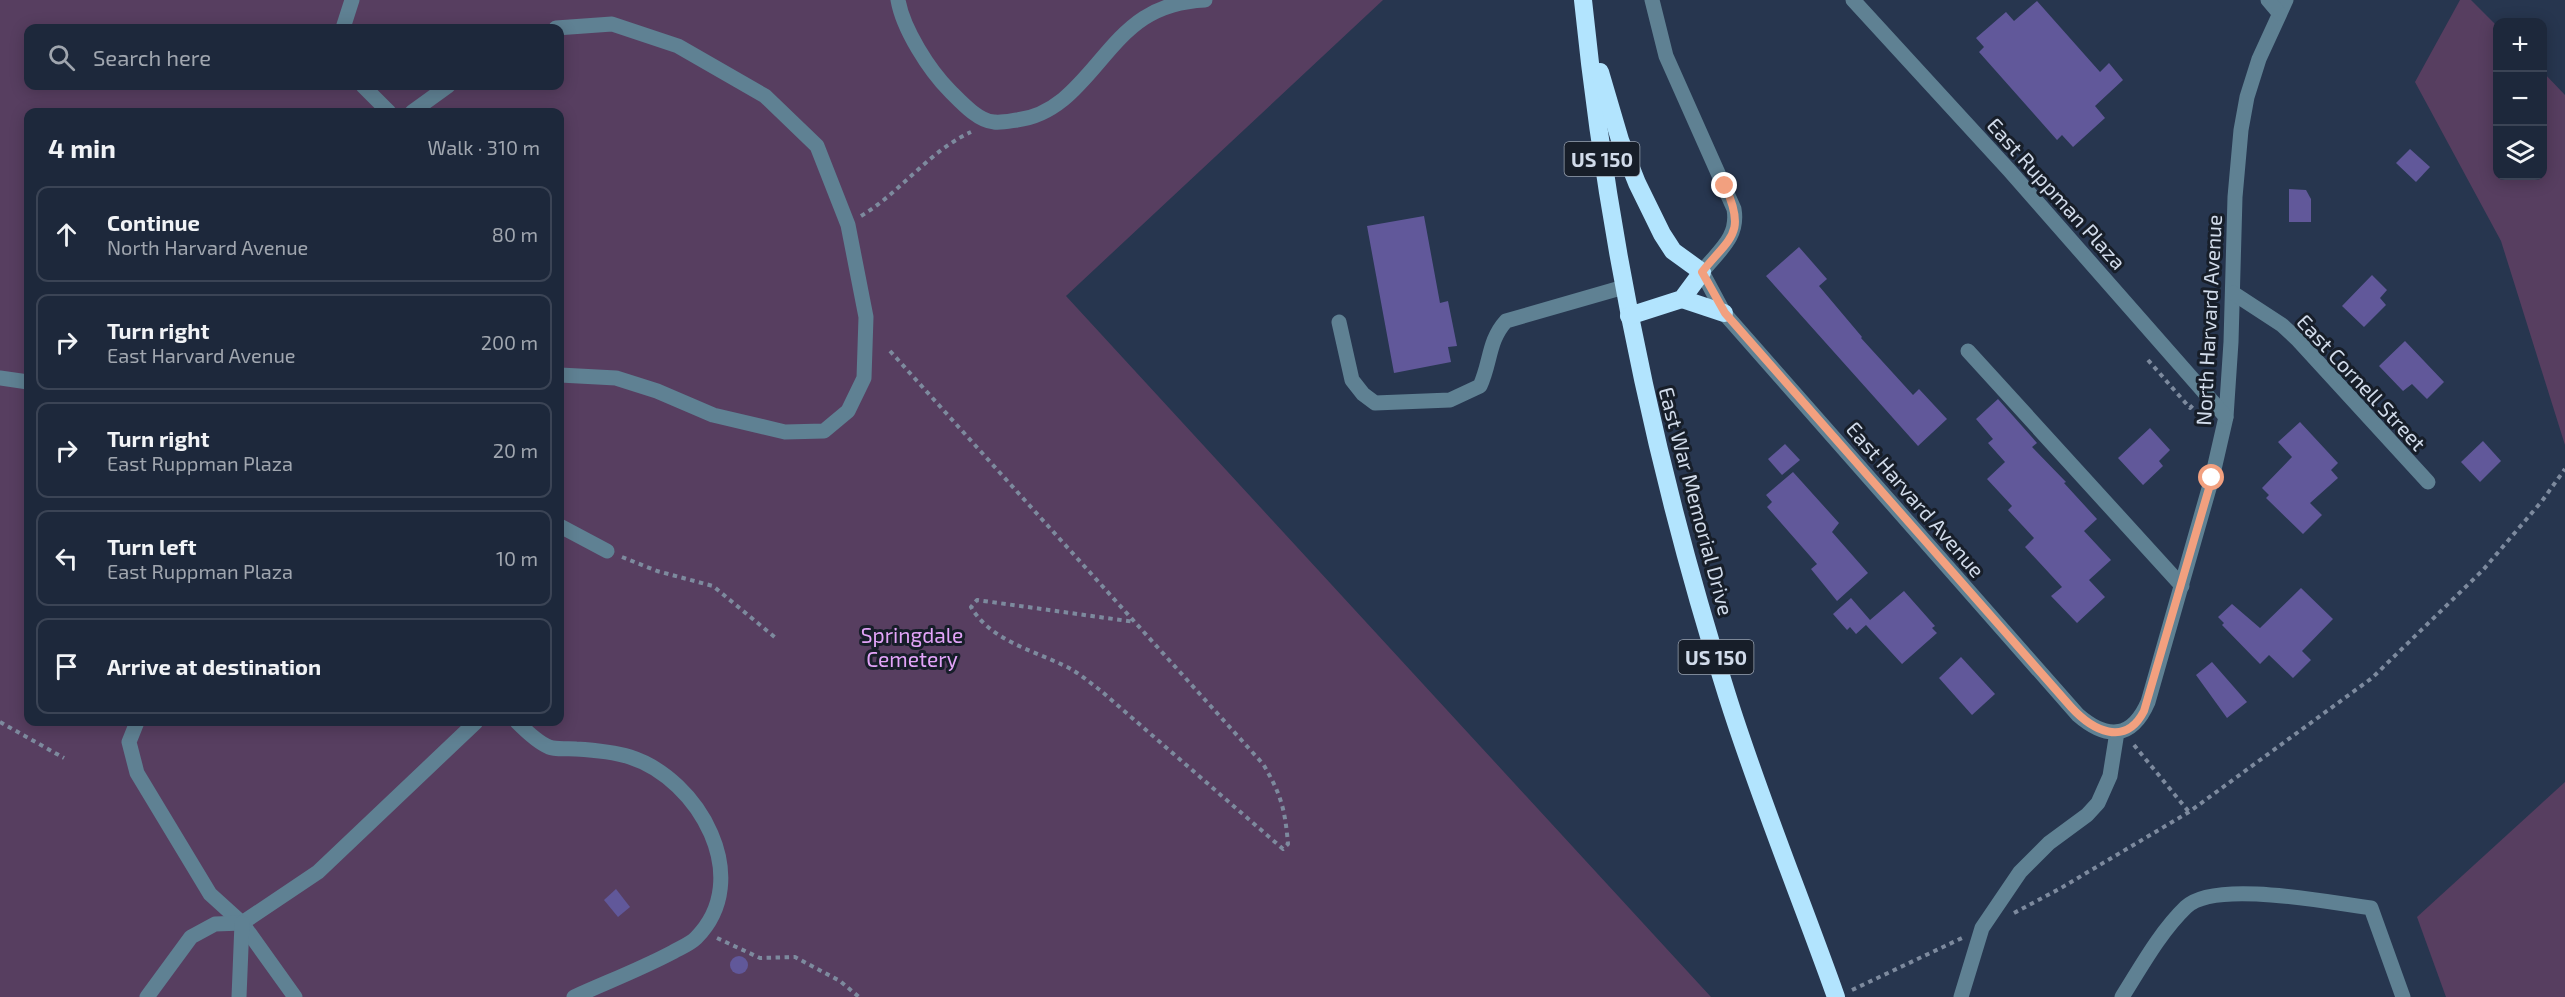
<!DOCTYPE html>
<html lang="en">
<head>
<meta charset="utf-8">
<style>
	body { margin:0; font-family:"Exo 2",sans-serif; background:#2a3446; color:#f1f3f6 }
	.controls { position:absolute; right:18px; top:18px; display:grid; overflow:hidden; border-radius:12px; box-shadow:0 3px 15px #0003 }
	.controls button { width:54px; height:54px; display:grid; place-items:center; padding:0; border:0; border-bottom:2px solid #3b4455; background:#1d283b; color:#f1f3f6; font:30px sans-serif }
	.stop { position:absolute; width:18px; height:18px; margin:-14px; border:4px solid #f2a07f; border-radius:50%; background:#fff }
	.stop.end { background:#f2a07f; border-color:#fff; box-shadow:0 2px 6px #0008 }
	.list { margin:0; padding:0; list-style:none }
	h2 { display:flex; justify-content:space-between; align-items:center; height:78px; margin:0; padding:0 24px; font-size:26px }
	h2 small { font-size:20px; font-weight:400; color:#a0a6af }
	.list li { display:grid; grid-template-columns:39px 1fr auto; gap:18px; align-items:center; box-sizing:border-box; height:96px; margin:0 12px 12px; padding:0 12px; border:2px solid #3b4455; border-radius:12px }
	.list b { display:block; font-size:22px; white-space:nowrap }
	.list p { margin:0; font-size:20px; white-space:nowrap; color:#a0a6af }
	.list em { font-size:20px; font-style:normal; color:#a0a6af }
	.icon { flex:none; width:33px; height:33px; fill:none; stroke:currentColor; stroke-width:2; stroke-linecap:round; stroke-linejoin:round }
	.map { position:relative; flex:none; width:2565px; height:997px; overflow:hidden }
	.search { position:absolute; background:#1d283b; box-shadow:0 3px 15px #0003; left:24px; top:24px; width:540px; height:66px; display:flex; align-items:center; gap:15px; box-sizing:border-box; padding:0 21px; border-radius:12px; color:#a0a6af; font-size:22px }
	.panel { position:absolute; background:#1d283b; box-shadow:0 3px 15px #0003; left:24px; top:108px; width:540px; height:618px; border-radius:12px }
	.map>svg:first-child { display:block }
</style>
</head>
<body>
<div class="map">
<svg width="2565" height="997" viewBox="0 0 2565 997">
	<rect width="100%" height="100%" fill="#27364f"/>
	<g fill="#573e60" fill-rule="evenodd">
		<path d="M0,0H1383L1066,296L1711,997H0ZM28,28H560V86H28ZM28,112H560V722H28Z"/>
		<path d="M2460,0H2471L2497,26L2498,176H2542L2543,72L2565,95V445L2501,241L2415,82Z"/>
		<path d="M2565,782V997H2446L2417,917Z"/>
	</g>
	<g fill="#61589a">
		<path d="M2037,1L2100,72L2109,63L2123,80L2095,106L2105,118L2073,147L2062,135L2057,140L1979,52L1984,47L1976,38L2006,12L2014,21Z"/>
		<path d="M2410,149L2430,167L2416,182L2396,163Z"/>
		<path d="M2289,189L2306,190L2311,199V222H2289Z"/>
		<path d="M1424,216L1440,303L1448,301L1457,346L1448,347L1451,362L1394,373L1367,226Z"/>
		<path d="M1799,247L1827,279L1819,286L1862,337L1861,338L1913,395L1919,389L1947,419L1918,446L1766,276Z"/>
		<path d="M2372,275L2387,290L2380,298L2386,305L2364,327L2342,306Z"/>
		<path d="M2405,341L2444,382L2427,399L2412,384L2403,391L2379,366Z"/>
		<path d="M1998,399L2037,443L2032,447L2066,482L2064,483L2097,519L2084,531L2111,560L2089,580L2105,597L2077,623L2051,596L2062,587L2025,547L2034,538L2008,510L2012,506L1987,479L2005,462L1988,443L1993,439L1976,419Z"/>
		<path d="M2300,422L2338,463L2331,470L2338,478L2310,503L2322,515L2303,534L2266,498L2269,495L2262,488L2292,457L2278,442Z"/>
		<path d="M2150,428L2170,450L2159,461L2163,466L2143,485L2118,458Z"/>
		<path d="M2483,441L2501,461L2480,482L2461,462Z"/>
		<path d="M1785,444L1800,460L1782,475L1768,459Z"/>
		<path d="M1793,472L1839,523L1832,532L1868,573L1837,601L1811,569L1817,564L1767,507L1772,502L1766,495Z"/>
		<path d="M2301,588L2333,619L2302,651L2311,660L2293,678L2269,655L2260,664L2222,625L2224,623L2218,617L2232,604L2260,628Z"/>
		<path d="M1904,591L1935,626L1932,628L1937,633L1902,664L1866,625L1856,634L1850,627L1847,630L1833,614L1851,598L1870,620Z"/>
		<path d="M1961,657L1995,694L1972,715L1939,678Z"/>
		<path d="M2212,662L2247,702L2227,718L2196,675Z"/>
		<path d="M616,889L630,907L618,917L604,900Z"/>
		<circle cx="739" cy="965" r="9"/>
	</g>
	<g fill="none" stroke-linecap="round" stroke-linejoin="round">
		<g stroke="#7d8a9e" stroke-width="4" stroke-dasharray="4.5 4.5" stroke-linecap="butt">
			<path d="M861,216C901,192 929,151 971,132"/>
			<path d="M890,351L1263,764C1281,794 1285,809 1288,844L1283,849L1100,690C1089,682 1078,672 1065,666C1032,650 990,640 971,607L977,600L1135,622"/>
			<path d="M2148,360L2190,408L2194,404"/>
			<path d="M622,557L657,571L713,586L777,639"/>
			<path d="M0,722L64,758"/>
			<path d="M2134,745L2189,812"/>
			<path d="M2014,913L2061,888L2189,812L2372,678L2483,570L2542,501L2565,469"/>
			<path d="M717,938L760,958L795,957L840,981L859,997"/>
			<path d="M1852,990L1962,938"/>
		</g>
		<g stroke="#5f8193" stroke-width="15">
			<path d="M898,0C903,29 929,70 950,91C961,102 978,121 994,122C1001,123 1010,121 1017,120C1076,113 1099,47 1144,18C1161,7 1184,1 1205,0"/>
			<path d="M1652,0L1666,56L1734,209C1739,238 1718,251 1702,272L1724,313L2078,715C2107,740 2132,739 2148,702L2212,478L2226,417L2231,342L2235,197L2241,130L2247,97L2259,59L2286,0"/>
			<path d="M1853,0L2009,170L2226,417"/>
			<path d="M2268,0L2279,13"/>
			<path d="M343,28L352,0"/>
			<path d="M556,28L612,24L678,46L765,96L817,146L848,225L866,317L864,378L848,411L824,431L785,432L713,415L657,391L616,378L560,375"/>
			<path d="M363,86L389,112"/>
			<path d="M412,112L448,86"/>
			<path d="M2233,293L2282,325L2297,339L2428,482"/>
			<path d="M1339,322L1352,380L1363,394L1375,403L1450,400L1480,386C1491,362 1488,341 1506,321L1624,287"/>
			<path d="M1968,351L2182,586"/>
			<path d="M0,378L28,382"/>
			<path d="M560,526L607,551"/>
			<path d="M137,722L129,742L137,773L210,894L242,923L295,997"/>
			<path d="M517,722C525,730 539,743 549,747C556,750 568,748 576,749C593,750 614,752 630,757C699,779 755,879 696,938C690,944 680,948 673,952C641,969 607,982 574,997"/>
			<path d="M147,997L191,937L215,924L242,923L318,872L476,722"/>
			<path d="M239,997L242,923"/>
			<path d="M1961,997L1982,928L2020,872L2049,843L2087,815L2098,803L2110,776L2117,732"/>
			<path d="M2122,997C2141,967 2160,932 2186,907C2215,879 2331,903 2371,908L2403,997"/>
		</g>
		<g stroke="#b2e4fe" stroke-width="18">
			<path d="M1583,0C1607,236 1655,468 1727,695C1759,797 1800,896 1836,997"/>
			<path d="M1600,72L1620,140L1637,183L1662,234L1673,251L1702,272L1682,299L1629,316"/>
			<path d="M1682,299L1724,313"/>
		</g>
	</g>
	<g fill="none" stroke-linecap="round" stroke-linejoin="round">
		<path stroke="#f2a07f" stroke-width="8" d="M1725,186C1747,234 1730,237 1702,272L1725,313L2071,707C2092,730 2125,748 2144,711L2212,478"/>
	</g>
	<g text-anchor="middle" dominant-baseline="central" stroke-width="6" stroke-linejoin="round" paint-order="stroke">
		<g fill="#171e29" stroke="#99a2b0" stroke-width="1.5">
			<rect x="1564.5" y="142" width="75" height="34" rx="4.5"/>
			<rect x="1678.5" y="640" width="75" height="34" rx="4.5"/>
		</g>
		<g font-size="20" font-weight="bold" fill="#d1dbea">
			<text x="1602" y="159">US 150</text>
			<text x="1716" y="657">US 150</text>
		</g>
		<g font-size="21" fill="#d1dbea" stroke="#171e29">
			<text transform="translate(2057 193) rotate(48)">East Ruppman Plaza</text>
			<text transform="translate(2208 320) rotate(-87)">North Harvard Avenue</text>
			<text transform="translate(2362 382) rotate(47)">East Cornell Street</text>
			<text transform="translate(1916 499) rotate(49)">East Harvard Avenue</text>
			<text transform="translate(1697 501) rotate(75)">East War Memorial Drive</text>
		</g>
		<g font-size="21" fill="#e3a4f9" stroke="#171e29">
			<text x="912" y="634">Springdale<tspan x="912" dy="24">Cemetery</tspan></text>
		</g>
	</g>
</svg>
<div class="controls">
<button>+</button>
<button>−</button>
<button><svg class="icon" aria-label="layers" viewBox="0 0 24 24"><path d="M12 4l9 5-9 5-9-5zM3 14l9 5 9-5"/></svg></button>
</div>
<div class="stop" style="left:2212px;top:478px"></div>
<div class="stop end" style="left:1725px;top:186px"></div>
<div class="search"><svg class="icon" aria-label="search" viewBox="0 0 24 24"><circle cx="10" cy="10" r="6"/><path d="M15 15l6 6"/></svg>Search here</div>
<section class="panel">
<h2>4 min<small>Walk · 310 m</small></h2>
<ul class="list">
<li><svg class="icon" aria-label="ahead" viewBox="0 0 24 24"><path d="M12 20V5M6 11l6-6 6 6"/></svg><div><b>Continue</b><p>North Harvard Avenue</p></div><em>80 m</em></li>
<li><svg class="icon" aria-label="right" viewBox="0 0 24 24"><path d="M7 20v-9h11M14 6l5 5-5 5"/></svg><div><b>Turn right</b><p>East Harvard Avenue</p></div><em>200 m</em></li>
<li><svg class="icon" aria-label="right" viewBox="0 0 24 24"><path d="M7 20v-9h11M14 6l5 5-5 5"/></svg><div><b>Turn right</b><p>East Ruppman Plaza</p></div><em>20 m</em></li>
<li><svg class="icon" aria-label="left" viewBox="0 0 24 24"><path d="M17 20v-9H6M10 6l-5 5 5 5"/></svg><div><b>Turn left</b><p>East Ruppman Plaza</p></div><em>10 m</em></li>
<li><svg class="icon" aria-label="arrive" viewBox="0 0 24 24"><path d="M6 21V4h12l-3 4 3 4H6"/></svg><div><b>Arrive at destination</b></div></li>
</ul>
</section>
</div>
</body>
</html>
